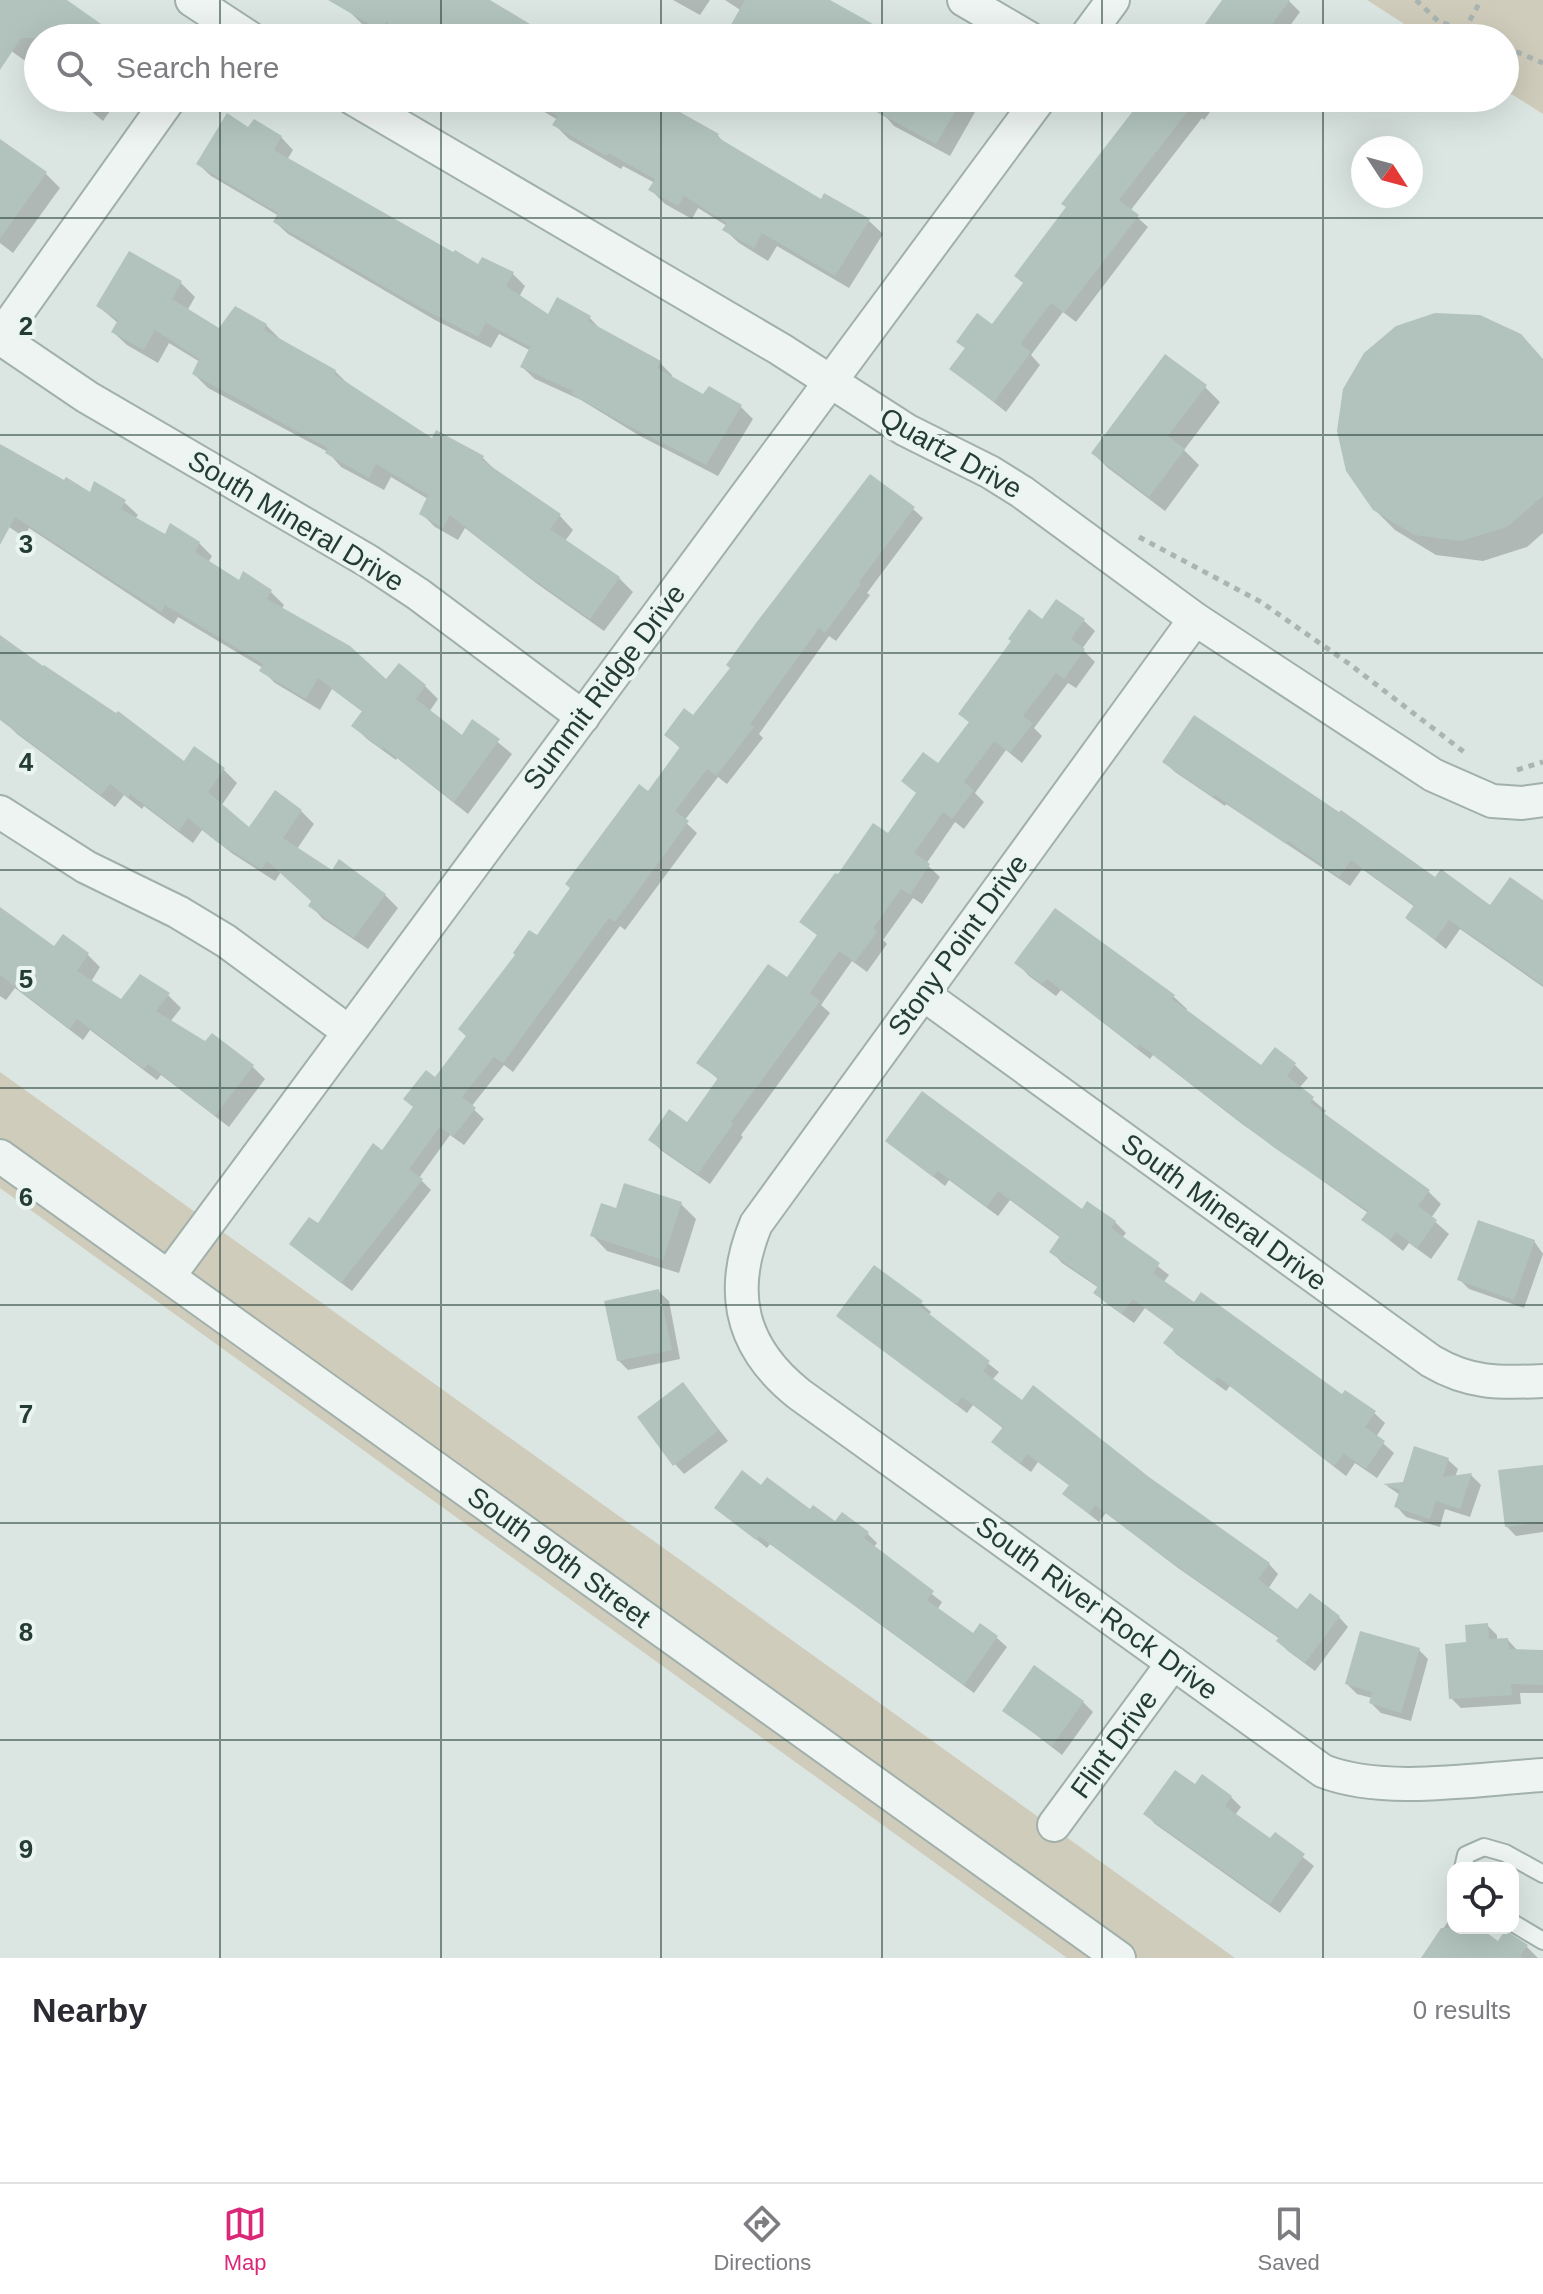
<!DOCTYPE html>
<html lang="en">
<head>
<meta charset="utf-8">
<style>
	body { margin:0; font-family:Helvetica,sans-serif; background:#f7f7f7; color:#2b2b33 }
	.controls { position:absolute; right:24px; bottom:24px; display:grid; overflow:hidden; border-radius:16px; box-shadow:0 8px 32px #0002 }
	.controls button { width:72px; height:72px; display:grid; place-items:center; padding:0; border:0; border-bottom:2px solid #e1e1e2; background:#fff; color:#2b2b33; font:40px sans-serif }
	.compass { position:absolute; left:1351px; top:136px; width:72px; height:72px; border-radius:50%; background:#fff; box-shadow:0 8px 32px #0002; rotate:126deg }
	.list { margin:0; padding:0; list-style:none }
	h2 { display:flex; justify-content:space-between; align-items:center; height:104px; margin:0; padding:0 32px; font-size:34px }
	h2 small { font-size:26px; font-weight:400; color:#7c7c81 }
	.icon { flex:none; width:44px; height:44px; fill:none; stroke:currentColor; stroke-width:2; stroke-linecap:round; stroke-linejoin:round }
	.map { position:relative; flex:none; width:1543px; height:1958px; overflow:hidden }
	.search { position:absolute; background:#fff; box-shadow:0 8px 32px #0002; left:24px; right:24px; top:24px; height:88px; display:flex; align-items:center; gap:20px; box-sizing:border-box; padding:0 28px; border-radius:44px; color:#7c7c81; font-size:30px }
	.sheet { height:224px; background:#fff }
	nav { display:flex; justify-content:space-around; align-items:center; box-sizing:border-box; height:112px; border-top:2px solid #e1e1e2; background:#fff; font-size:22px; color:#7c7c81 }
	nav a { display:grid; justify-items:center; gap:4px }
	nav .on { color:#db2777 }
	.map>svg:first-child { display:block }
</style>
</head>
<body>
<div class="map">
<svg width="1543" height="1958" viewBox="0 0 1543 1958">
	<rect width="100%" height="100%" fill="#dbe6e2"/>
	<g fill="#d0ccbc">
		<path d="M1367,0H1543V114L1505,90V38H1426Z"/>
		<path d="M0,1072L1235,1958H1067L0,1188Z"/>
	</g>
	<g fill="#0003">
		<path d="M0,0H48L117,38H38V70L0,43Z"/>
		<path d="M356,0H486L549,38H406L400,35L399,38H385L364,26L350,12Z"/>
		<path d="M673,0H710L700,15Z"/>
		<path d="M725,0H819L885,38H739L731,30L742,11Z"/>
		<path d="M1224,0H1288L1300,12L1281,38H1195Z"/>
		<path d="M75,98H95L88,108Z"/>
		<path d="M100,98H119L103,121L91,111Z"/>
		<path d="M521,98H650L717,135L727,145L821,202L869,221L883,234L849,288L777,246L768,261L739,243L725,230L727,226L698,208L692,219L665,204L651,190L655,183L623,166L621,169L569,139L555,125L558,120Z"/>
		<path d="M854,98H972L979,105L950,156L894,126L887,118Z"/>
		<path d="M1163,98H1242L1232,110L1219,100L1204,120L1202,118L1130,211L1148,227L1076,322L1063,312L1031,355L1040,365L1006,412L952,369L993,327Z"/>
		<path d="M248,130L281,137L293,150L287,160L479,267L512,273L525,286L519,297L549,317H589L601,330L660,363L672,375L671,378L704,396L740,406L753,419L718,476L640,436L581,400L535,379L522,367L531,351L499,334L491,348L435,320L288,234L275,222L279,216L211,176L198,164Z"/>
		<path d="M0,142L46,174L60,188L13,253L0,243Z"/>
		<path d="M181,283L195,297L187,311L219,331L266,325L280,339L335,371L349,385L432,440L437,433L483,458L498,473L560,516L573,530L565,541L619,578L633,592L604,631L536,583L465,528L458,540L435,527L421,513L428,499L391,477L384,490L341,467L328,452L208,388L194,374L200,362L169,343L158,363L127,345L113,332L118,323L98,306Z"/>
		<path d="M1543,359V533L1527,547L1483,561L1436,555L1395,530L1374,509Z"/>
		<path d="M1205,387L1220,402L1184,450L1199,465L1165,511L1108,468L1093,453Z"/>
		<path d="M0,446L91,495L124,502L138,515L135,519L166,537L199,543L212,556L208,563L239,583L271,592L284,605L281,610L386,682L425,686L438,699L429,712L463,738L473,722L512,754L468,814L397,758L396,760L367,739L354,726L363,712L332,689L320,710L275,683L262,670L263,668L178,617L174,624L29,528L24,537L0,521Z"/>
		<path d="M913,509L923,518L867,593L870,595L836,641L829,636L759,734L763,738L727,784L718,777L684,821L697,833L625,930L620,926L513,1072L504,1065L471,1107L484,1119L464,1145L450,1135L419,1178L431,1190L352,1291L301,1253L291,1244L318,1226L382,1153L537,938L681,749L666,735L693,718Z"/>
		<path d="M1083,620L1095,631L1082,649L1095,662L1076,688L1068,683L1034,728L1042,736L1022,763L1006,750L975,793L984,802L964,829L955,822L926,864L940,877L922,904L913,898L883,940L887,944L867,972L852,961L821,1005L830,1013L741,1135L743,1137L710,1184L662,1151L651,1140L688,1125L719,1080L699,1063L787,980L818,936L802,921L838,877L888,836L970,723L960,714L1043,622Z"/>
		<path d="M0,639L184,764L194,749L224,770L237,783L221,806L249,830L301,811L314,824L297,849L332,873L385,895L398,908L368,949L323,919L310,905L313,901L281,872L275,881L233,854L202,830L193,843L144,806L142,809L124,795L115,807L17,734L0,717Z"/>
		<path d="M1164,762L1435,880L1490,908L1543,904V987L1460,929L1446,949L1407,918L1415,907L1362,869L1350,886L1226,804L1225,806L1175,772Z"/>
		<path d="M0,909L55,949L88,955L100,967L91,982L121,1001L168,995L181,1008L170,1022L206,1044L252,1066L265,1079L229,1127L161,1075L157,1080L90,1030L83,1040L15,988L6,1000L0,996Z"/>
		<path d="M1056,910L1174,997L1187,1009L1185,1011L1262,1068L1275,1050L1295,1065L1308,1078L1299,1088L1326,1111L1323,1115L1428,1191L1441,1204L1431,1218L1449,1234L1431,1259L1409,1243L1403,1251L1364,1220L1368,1213L1242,1124L1153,1055L1150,1059L1061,990L1056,996L1029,976L1017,963Z"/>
		<path d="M887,1140L1115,1222L1126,1233L1122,1238L1169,1275L1163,1283L1342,1396L1374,1413L1385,1423L1376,1437L1394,1453L1377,1478L1355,1463L1346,1476L1230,1386L1226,1391L1176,1354L1166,1343L1175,1330L1145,1308L1134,1323L1106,1303L1096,1292L1099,1288L1062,1263L1052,1252L1061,1238L1010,1200L998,1216L949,1180L945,1186Z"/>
		<path d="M625,1186L681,1204L696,1219L679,1273L607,1251L592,1235L617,1211Z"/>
		<path d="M1534,1241L1543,1254L1524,1308L1469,1289L1459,1279Z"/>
		<path d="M659,1292L669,1301L680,1359L628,1370L618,1360Z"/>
		<path d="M921,1303L931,1312L928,1316L999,1372L992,1380L1022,1403L1148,1478L1269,1564L1278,1574L1268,1589L1298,1612L1339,1617L1348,1627L1315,1671L1288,1651L1278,1641L1280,1639L1178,1568L1106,1513L1099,1522L1075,1503L1070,1486L1038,1462L1031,1472L1004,1452L994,1442L1004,1429L973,1405L967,1413L839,1316Z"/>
		<path d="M683,1385L728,1441L684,1474L675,1464Z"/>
		<path d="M1448,1460L1458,1469L1455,1477L1471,1475L1481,1485L1470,1517L1445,1509L1440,1527L1406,1517L1397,1507L1400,1495L1387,1486L1404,1484Z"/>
		<path d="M1543,1467V1532L1516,1536L1506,1526Z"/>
		<path d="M762,1488L836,1524L867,1533L877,1543L873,1548L942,1602L937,1610L973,1636L980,1626L997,1638L1007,1647L974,1693L770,1544L767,1548L717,1508Z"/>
		<path d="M1487,1625L1497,1635V1641L1508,1640L1517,1650L1543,1652V1693H1520L1521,1704L1461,1708L1451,1698L1468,1644Z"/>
		<path d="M1419,1650L1428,1659L1411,1721L1381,1713L1371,1703L1372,1698L1357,1694L1347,1684Z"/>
		<path d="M1083,1702L1093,1712L1062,1755L1004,1710Z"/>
		<path d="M1196,1787L1231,1797L1241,1807L1235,1815L1271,1841L1275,1835L1314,1866L1280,1913L1155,1824L1146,1814Z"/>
		<path d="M1453,1914V1928H1476L1499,1943L1526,1946L1538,1958H1437L1429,1950Z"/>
	</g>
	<g fill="#b2c3bd">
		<path d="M0,0H67L121,38H21L0,70Z"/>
		<path d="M328,0H490L553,38H411L386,22L381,31Z"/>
		<path d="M745,0H830L898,38H742L728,30Z"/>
		<path d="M1222,0H1290L1262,38H1195Z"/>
		<path d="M527,98H655L719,134L717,137L821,199L824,193L870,219L835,276L762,233L754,248L722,230L727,223L684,196L678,206L648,190L655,179L608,153L607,156L552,125L558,116Z"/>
		<path d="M851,98H963L936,144Z"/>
		<path d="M1143,98H1198L1119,200L1139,215L1064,313L1051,303L1020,344L1031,352L994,402L949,369L965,348L956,342L977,313L992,324L1023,283L1014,276L1066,207L1061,204Z"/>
		<path d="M227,113L248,127L254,119L282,136L274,150L453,252L455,250L478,264L482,257L514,272L506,286L548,314L557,297L591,316L588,321L661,361L657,368L703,394L709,386L742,405L706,465L625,424L572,394L573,391L520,367L530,347L486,323L478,337L421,308L273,222L278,213L196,164Z"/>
		<path d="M0,139L47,172L0,239Z"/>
		<path d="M129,251L182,281L172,299L219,328L235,306L267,324L264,330L336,370L334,374L432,438L436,430L484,456L482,460L561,514L550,529L620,577L590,619L520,570L450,515L443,528L419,514L428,495L376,464L369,478L325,453L328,448L192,374L199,359L155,330L144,350L111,332L118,320L96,306Z"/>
		<path d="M1435,313L1480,315L1521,334L1543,359V496L1507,527L1461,541L1414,535L1373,510L1346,471L1337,431L1343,389L1364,353L1396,326Z"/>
		<path d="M1165,354L1207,385L1168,436L1185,449L1149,497L1091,453Z"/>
		<path d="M0,444L64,480L66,477L90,492L94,481L126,500L121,509L165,534L170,523L200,542L195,552L239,580L243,571L272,590L267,599L350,646L386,679L399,663L426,685L416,699L462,735L472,719L500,739L454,802L383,747L382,749L351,726L362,711L318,678L306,699L259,671L263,664L165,605L161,612L15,517L0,545Z"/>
		<path d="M870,474L915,507L859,582L861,584L825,633L819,628L750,724L754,727L716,776L707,769L675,811L689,821L615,922L609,918L503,1063L494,1057L462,1097L476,1108L453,1137L440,1127L409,1169L423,1179L341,1283L289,1244L309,1217L318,1223L373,1143L382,1150L413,1107L403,1099L426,1070L435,1077L466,1036L458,1029L515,955L513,953L529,930L537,935L570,888L565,884L639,784L648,791L680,747L664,735L684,708L693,715L730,668L726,665L756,623Z"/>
		<path d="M1056,599L1085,619L1071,639L1085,649L1064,679L1056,673L1023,716L1033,723L1010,753L994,741L964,782L974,790L952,819L943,812L914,853L930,864L910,895L901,889L873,928L877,932L855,962L839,951L810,993L820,1001L731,1122L733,1124L698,1174L648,1140L669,1109L687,1122L718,1078L696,1063L768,964L787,977L817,935L799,922L835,873L838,874L873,823L888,833L916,793L901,781L923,752L938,763L969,722L958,714L1011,641L1008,639L1029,609L1042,619Z"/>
		<path d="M0,635L43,666L44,665L116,713L118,711L184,761L194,746L225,768L208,792L249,827L275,790L302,810L283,838L332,870L339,859L386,894L354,938L308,906L311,901L267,861L261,869L217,842L188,818L179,831L130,794L128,798L110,784L101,795L0,720Z"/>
		<path d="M1194,715L1339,812L1341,810L1435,877L1441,869L1490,905L1510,877L1543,900V985L1449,920L1435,940L1405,918L1414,905L1351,860L1339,877L1288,841L1286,844L1215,795L1213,797L1162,762Z"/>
		<path d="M0,907L54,946L63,934L89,953L77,971L121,999L140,974L170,993L156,1011L205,1041L212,1033L254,1065L215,1116L148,1064L144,1069L77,1019L70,1029L0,975Z"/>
		<path d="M1055,908L1175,995L1172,999L1261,1065L1275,1047L1296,1063L1287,1076L1314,1097L1310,1103L1430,1190L1418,1206L1437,1220L1417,1248L1396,1232L1390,1240L1361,1220L1368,1211L1276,1149L1139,1044L1137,1048L1047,979L1042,984L1014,963Z"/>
		<path d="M922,1091L1082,1209L1087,1201L1116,1221L1111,1228L1160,1263L1153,1273L1194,1302L1201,1292L1342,1394L1345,1390L1376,1411L1365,1427L1385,1441L1366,1469L1344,1454L1334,1466L1218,1377L1214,1382L1163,1343L1174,1329L1133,1299L1122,1314L1093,1293L1098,1286L1049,1252L1060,1236L998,1191L987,1207L938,1171L933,1177L885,1141Z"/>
		<path d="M624,1183L682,1202L663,1260L590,1236L601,1203L616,1208Z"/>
		<path d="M1478,1220L1535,1240L1514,1300L1457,1280Z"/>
		<path d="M874,1265L923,1301L919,1306L990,1361L983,1371L1022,1400L1033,1385L1149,1477L1270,1563L1258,1579L1297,1609L1310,1593L1340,1616L1305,1663L1276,1641L1279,1637L1165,1558L1095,1505L1089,1514L1062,1494L1069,1485L1027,1454L1020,1464L991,1442L1003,1427L962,1397L956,1405L836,1316Z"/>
		<path d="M659,1289L672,1350L617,1361L604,1301Z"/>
		<path d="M683,1382L719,1430L673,1466L637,1417Z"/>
		<path d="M1414,1446L1449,1458L1443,1477L1472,1473L1460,1509L1436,1501L1430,1519L1394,1507L1400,1490L1383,1484L1403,1482Z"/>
		<path d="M1543,1465V1522L1505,1527L1498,1470Z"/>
		<path d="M742,1470L761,1485L767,1477L810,1509L813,1505L835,1521L842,1512L869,1532L864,1538L934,1591L927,1600L973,1633L980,1623L998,1636L964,1685L759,1536L756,1540L714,1508Z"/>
		<path d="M1488,1623L1489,1639L1508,1638L1509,1649L1543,1650V1685L1511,1684L1512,1695L1449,1699L1445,1644L1466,1642L1465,1625Z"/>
		<path d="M1360,1631L1420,1648L1401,1713L1369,1703L1372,1692L1345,1684Z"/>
		<path d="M1034,1665L1084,1701L1052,1746L1002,1711Z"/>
		<path d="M1175,1770L1195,1784L1202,1774L1232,1796L1225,1806L1270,1838L1275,1832L1305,1854L1270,1904L1143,1814Z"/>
		<path d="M1441,1928H1480L1498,1941L1505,1930L1528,1945L1520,1956L1523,1958H1421Z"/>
	</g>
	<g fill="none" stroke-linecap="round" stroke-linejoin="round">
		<g stroke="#a1b0ab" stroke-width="20">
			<g id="lane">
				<path d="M1463,1868L1466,1855L1484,1847L1505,1853L1543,1874"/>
				<path d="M1513,1923L1543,1941"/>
			</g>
		</g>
		<g stroke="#a1b0ab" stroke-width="36">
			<g id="street">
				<path d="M192,0L250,38"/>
				<path d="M964,0L1029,38"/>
				<path d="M1085,38L1113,0"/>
				<path d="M352,98L780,349L906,430L990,472L1022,492L1195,619L1433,775L1492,801L1522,803L1543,800"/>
				<path d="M0,337L170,98"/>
				<path d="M0,338L87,397L368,561L418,594L583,717"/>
				<path d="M1195,619L756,1224C728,1292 740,1347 799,1394L1323,1771C1384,1795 1477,1779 1543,1775"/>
				<path d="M0,812L86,867L178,912L226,941L349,1032"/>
				<path d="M923,994L1431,1361C1470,1384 1499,1383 1543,1381"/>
				<path d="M0,1156L1119,1958"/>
				<path d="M169,1276L1040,98"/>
				<path d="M1054,1825L1173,1663"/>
			</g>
		</g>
		<g stroke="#aab5b2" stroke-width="5" stroke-dasharray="6 6" stroke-linecap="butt">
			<path d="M1416,0L1438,21L1484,38"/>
			<path d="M1464,31L1481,0"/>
			<path d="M1505,47L1543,63"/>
			<path d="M1139,537L1261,602L1348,663L1464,752"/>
			<path d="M1517,770L1543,762"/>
		</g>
		<use href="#lane" stroke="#eef4f2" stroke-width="16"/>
		<use href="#street" stroke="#eef4f2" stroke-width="32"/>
	</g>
	<path fill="none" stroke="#253c35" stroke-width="2" stroke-opacity="0.55" d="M220,0V38M441,0V38M661,0V38M882,0V38M1102,0V38M1323,0V38M220,98V1958M441,98V1958M661,98V1958M882,98V1958M1102,98V1958M1323,98V1958M0,218H1543M0,435H1543M0,653H1543M0,870H1543M0,1088H1543M0,1305H1543M0,1523H1543M0,1740H1543"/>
	<g text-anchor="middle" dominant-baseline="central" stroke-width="8" stroke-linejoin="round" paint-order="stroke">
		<g font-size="28" fill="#253c35" stroke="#eaf4f0">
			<text transform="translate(951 453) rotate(29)">Quartz Drive</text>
			<text transform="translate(296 521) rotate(31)">South Mineral Drive</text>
			<text transform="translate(604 687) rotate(-53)">Summit Ridge Drive</text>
			<text transform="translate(958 945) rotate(-54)">Stony Point Drive</text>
			<text transform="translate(1224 1212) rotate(36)">South Mineral Drive</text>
			<text transform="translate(559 1557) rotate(36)">South 90th Street</text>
			<text transform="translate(1097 1608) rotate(36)">South River Rock Drive</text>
			<text transform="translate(1114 1744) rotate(-54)">Flint Drive</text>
		</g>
	</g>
	<g font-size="26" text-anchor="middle" font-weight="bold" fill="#253c35" stroke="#eaf4f0" stroke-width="8" stroke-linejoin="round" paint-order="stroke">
		<text x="26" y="335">2</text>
		<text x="26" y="553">3</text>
		<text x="26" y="771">4</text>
		<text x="26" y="988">5</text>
		<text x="26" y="1206">6</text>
		<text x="26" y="1423">7</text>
		<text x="26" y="1641">8</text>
		<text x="26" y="1858">9</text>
	</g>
</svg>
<div class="controls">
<button><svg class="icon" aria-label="locate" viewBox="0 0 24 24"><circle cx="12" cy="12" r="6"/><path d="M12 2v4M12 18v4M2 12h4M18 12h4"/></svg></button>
</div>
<svg class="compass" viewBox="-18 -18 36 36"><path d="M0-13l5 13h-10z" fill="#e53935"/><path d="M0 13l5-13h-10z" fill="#7c7c81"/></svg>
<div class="search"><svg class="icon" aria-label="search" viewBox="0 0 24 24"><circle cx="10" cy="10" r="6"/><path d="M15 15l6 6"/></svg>Search here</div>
</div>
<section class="sheet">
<h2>Nearby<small>0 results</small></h2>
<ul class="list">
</ul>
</section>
<nav>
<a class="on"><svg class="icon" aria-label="map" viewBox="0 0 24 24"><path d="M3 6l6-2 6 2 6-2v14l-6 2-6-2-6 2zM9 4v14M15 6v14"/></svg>Map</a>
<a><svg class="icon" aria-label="directions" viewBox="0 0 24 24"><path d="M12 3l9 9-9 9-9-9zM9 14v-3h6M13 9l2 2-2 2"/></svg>Directions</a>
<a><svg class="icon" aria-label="saved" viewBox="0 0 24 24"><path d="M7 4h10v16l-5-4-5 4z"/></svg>Saved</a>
</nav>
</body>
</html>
